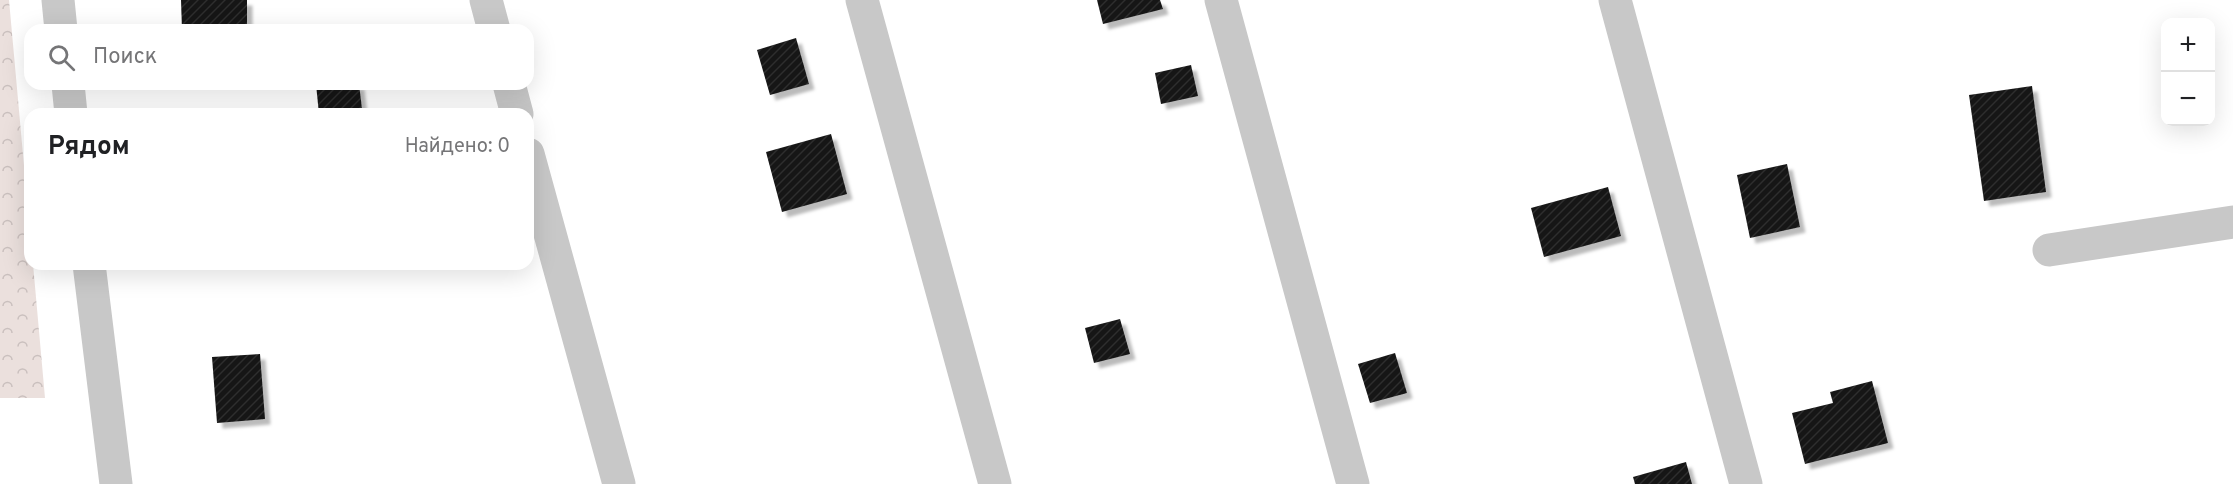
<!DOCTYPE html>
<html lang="ru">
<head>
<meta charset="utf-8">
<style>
	body { margin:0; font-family:Overpass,sans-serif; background:#f2f2f2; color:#202124 }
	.controls { position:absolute; right:18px; top:18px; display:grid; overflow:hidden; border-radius:12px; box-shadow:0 6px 24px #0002 }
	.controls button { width:54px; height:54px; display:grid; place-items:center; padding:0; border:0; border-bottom:2px solid #e0e0e0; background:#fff; color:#202124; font:30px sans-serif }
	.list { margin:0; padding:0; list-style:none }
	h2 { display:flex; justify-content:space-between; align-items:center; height:78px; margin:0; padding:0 24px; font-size:26px }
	h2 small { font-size:20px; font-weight:400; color:#757577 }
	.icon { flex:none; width:33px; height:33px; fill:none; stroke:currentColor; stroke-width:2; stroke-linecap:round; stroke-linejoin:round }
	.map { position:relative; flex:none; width:2233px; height:484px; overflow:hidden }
	.search { position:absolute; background:#fff; box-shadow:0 6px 24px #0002; left:24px; top:24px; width:510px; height:66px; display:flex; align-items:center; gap:15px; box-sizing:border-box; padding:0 21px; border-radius:18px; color:#757577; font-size:22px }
	.panel { position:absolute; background:#fff; box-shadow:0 6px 24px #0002; left:24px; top:108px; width:510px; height:162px; border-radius:18px }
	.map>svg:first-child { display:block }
</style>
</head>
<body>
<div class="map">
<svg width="2233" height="484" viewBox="0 0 2233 484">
	<defs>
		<pattern id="forest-crowns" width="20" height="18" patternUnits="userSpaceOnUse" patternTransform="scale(1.5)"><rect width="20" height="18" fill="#ebe0dd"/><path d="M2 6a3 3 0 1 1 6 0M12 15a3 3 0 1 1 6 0" fill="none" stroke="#cac0be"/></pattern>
		<pattern id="building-hatch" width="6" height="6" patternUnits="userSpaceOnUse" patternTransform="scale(1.5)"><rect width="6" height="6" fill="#151515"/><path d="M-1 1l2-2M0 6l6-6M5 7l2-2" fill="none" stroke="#2f2f2f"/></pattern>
		<filter id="shadow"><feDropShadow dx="5.5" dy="5.5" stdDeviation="1.5" flood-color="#0004"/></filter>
	</defs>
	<rect width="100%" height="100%" fill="#fff"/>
	<path fill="url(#forest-crowns)" d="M0,0H9L30,232V264H33L45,398H0Z"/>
	<g fill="url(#building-hatch)" filter="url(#shadow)">
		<path d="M181,0H247V30H182Z"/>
		<path d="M1097,0H1160L1163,9L1103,24Z"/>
		<path d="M796,38L809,84L770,95L757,50Z"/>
		<path d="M1191,65L1198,96L1161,104L1155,73Z"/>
		<path d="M316,84H359L362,109L319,114Z"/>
		<path d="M2032,86L2046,192L1984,201L1969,95Z"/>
		<path d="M831,134L847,194L782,212L766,152Z"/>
		<path d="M1787,164L1800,227L1750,238L1737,175Z"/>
		<path d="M1608,187L1621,236L1544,257L1531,208Z"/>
		<path d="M1120,319L1130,354L1094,363L1085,328Z"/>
		<path d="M1395,353L1407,393L1370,403L1358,364Z"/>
		<path d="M260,354L265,419L217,423L212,357Z"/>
		<path d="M1872,381L1888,443L1805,464L1792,413L1833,403L1830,392Z"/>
		<path d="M1686,462L1692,484H1635L1633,477Z"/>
	</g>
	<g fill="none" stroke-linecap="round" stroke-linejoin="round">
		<g stroke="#c8c8c8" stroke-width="33">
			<path d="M58,0L61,30"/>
			<path d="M486,0L494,30"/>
			<path d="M862,0L995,484"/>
			<path d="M1221,0L1353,484"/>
			<path d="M1615,0L1746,484"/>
			<path d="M68,84L71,114"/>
			<path d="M509,84L517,114"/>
			<path d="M528,154L619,484"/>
			<path d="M2049,250L2233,222"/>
			<path d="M89,264L116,484"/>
		</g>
	</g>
</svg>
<div class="controls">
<button>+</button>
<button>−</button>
</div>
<div class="search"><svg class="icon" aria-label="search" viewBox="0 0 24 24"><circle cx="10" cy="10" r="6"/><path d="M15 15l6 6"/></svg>Поиск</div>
<section class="panel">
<h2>Рядом<small>Найдено: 0</small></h2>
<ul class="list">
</ul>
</section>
</div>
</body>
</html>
